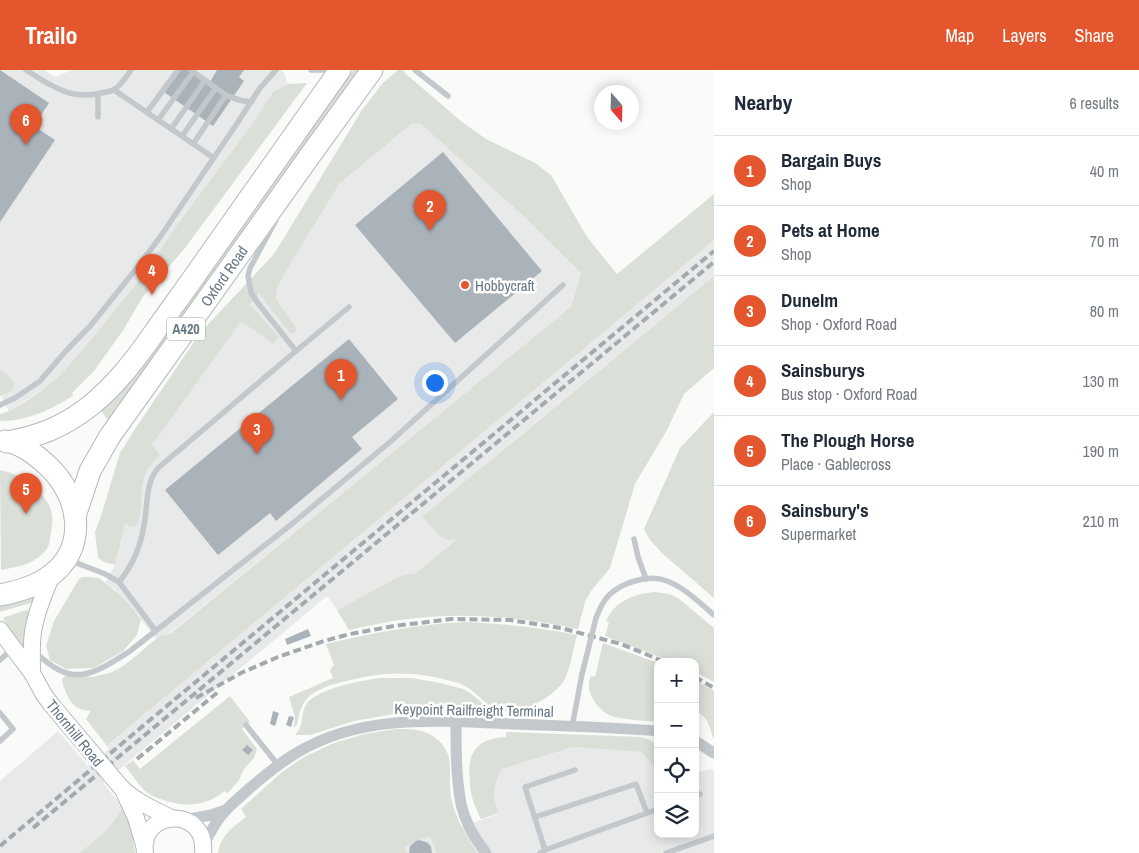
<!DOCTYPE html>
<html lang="en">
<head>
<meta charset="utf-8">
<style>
	body { margin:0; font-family:"Archivo Narrow",sans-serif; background:#f6f6f7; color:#1f2937 }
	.controls { position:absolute; right:15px; bottom:15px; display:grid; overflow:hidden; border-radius:10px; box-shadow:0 2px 12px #0003 }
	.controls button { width:45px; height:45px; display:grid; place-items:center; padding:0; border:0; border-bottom:1px solid #e0e1e3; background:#fff; color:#1f2937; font:25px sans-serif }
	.compass { position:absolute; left:594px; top:15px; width:45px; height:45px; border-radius:50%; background:#fff; box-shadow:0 2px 12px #0003; rotate:160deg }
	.you { position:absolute; left:434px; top:312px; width:18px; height:18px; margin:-12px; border:4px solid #fff; border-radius:50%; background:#1a73e8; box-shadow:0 0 0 8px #1a73e833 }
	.badge { display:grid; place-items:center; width:32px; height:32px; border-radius:50%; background:#e4572e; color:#fff; font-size:16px; font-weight:700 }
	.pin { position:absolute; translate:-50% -41px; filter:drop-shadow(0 1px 2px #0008) }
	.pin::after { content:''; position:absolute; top:26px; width:18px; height:15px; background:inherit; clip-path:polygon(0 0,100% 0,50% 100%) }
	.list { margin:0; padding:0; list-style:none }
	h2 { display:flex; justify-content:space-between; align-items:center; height:65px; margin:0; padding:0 20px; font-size:21px }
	h2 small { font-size:16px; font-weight:400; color:#747a83 }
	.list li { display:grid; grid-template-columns:32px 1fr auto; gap:15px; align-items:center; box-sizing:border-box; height:70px; padding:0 20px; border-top:1px solid #e0e1e3 }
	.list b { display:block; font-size:19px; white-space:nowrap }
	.list p { margin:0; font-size:16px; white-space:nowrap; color:#747a83 }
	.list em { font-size:16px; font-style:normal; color:#747a83 }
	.icon { flex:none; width:28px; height:28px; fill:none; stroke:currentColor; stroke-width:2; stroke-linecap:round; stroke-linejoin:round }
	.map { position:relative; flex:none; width:714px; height:783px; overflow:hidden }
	header { display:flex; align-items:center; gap:30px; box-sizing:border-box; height:70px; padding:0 25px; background:#e4572e; color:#fff }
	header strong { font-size:24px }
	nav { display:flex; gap:28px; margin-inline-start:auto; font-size:18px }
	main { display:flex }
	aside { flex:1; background:#fff }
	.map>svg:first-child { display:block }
</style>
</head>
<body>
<header>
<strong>Trailo</strong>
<nav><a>Map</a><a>Layers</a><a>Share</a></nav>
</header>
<main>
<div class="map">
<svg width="714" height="783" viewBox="0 0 714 783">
	<rect width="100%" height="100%" fill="#fafaf8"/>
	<g fill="#e8e9e9">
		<path d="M0,0H44L55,7L72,0H281L284,3L288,14L273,22L250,57L177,155L140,209L84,278L60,305L43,320L9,341L1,326L9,321L13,316V311L10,306L7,305L0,314Z"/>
		<path d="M411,53L421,54L520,143L581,203L571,237L620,247L714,170V206L482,397L459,467L416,503L400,506L337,540L327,526L103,713L116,729L123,739L104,763L79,783H0V711L58,661L88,696L109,679L86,649L95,634L541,262L169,564L162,565L156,569L129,534L115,520L105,513L115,495L125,454L152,375L259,223L286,201L340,113Z"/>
		<path d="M573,677L642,682L658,703V764H695V703L711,699L714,701V783H315L446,762L498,744L495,734L494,718L502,699Z"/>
	</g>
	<g fill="#dadfd7">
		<path d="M353,0H360L146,301L108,350L101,341L116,328L132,309Z"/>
		<path d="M398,0H403L406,4L462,52L486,69L535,93L551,105L587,167L617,204L714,124V170L107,675L86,649L91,641C87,640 82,640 78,638C70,634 63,618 62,609C75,595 78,607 93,607C98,606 104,604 109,603C125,598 142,580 156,569L162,565L170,564L571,237L581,203L520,143L421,54H411L340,113L286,201L277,217L276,229L297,259L294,263H290L259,223L250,235L279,267L273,274L241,251L152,375L160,385L148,398L144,408L142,416L140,446L135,457L125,454L115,495L104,492L98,488L95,462L101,446L120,383L137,356L200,263L274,184L362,40L382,14Z"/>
		<path d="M307,13L185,178L142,228L124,259L94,301L72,323L73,326C50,340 28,351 0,351V344L9,341L22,334L43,320L60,305L84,278L140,209L177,155L250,57L273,22L288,14Z"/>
		<path d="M714,206V298L684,324L668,358L635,414L610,498L591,521L585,532L578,559C525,548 472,542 417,548C394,550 372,555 349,560L337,540L400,506L416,503L458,468L448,470L440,466L422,447Z"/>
		<path d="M0,300C6,303 19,311 12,320C9,323 3,324 0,326Z"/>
		<path d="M714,342V528L663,484L650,470L644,459L680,378Z"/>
		<path d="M0,400C4,401 8,402 11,403C25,407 43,423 49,435C53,443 53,453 51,462C50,468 50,475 46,480C35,494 17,497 1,500Z"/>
		<path d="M82,507H89L99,508L120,525L129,534L141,550L137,565L123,581L94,598L66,599L50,590L46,576L54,551L79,509Z"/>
		<path d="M655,522L669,524L678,528L714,558V612L695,602V592H673L605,566L609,552L606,551C615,531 634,524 655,522Z"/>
		<path d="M35,526L34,532L0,542V536Z"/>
		<path d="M26,540L30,541L27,581L23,580L3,549L5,547Z"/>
		<path d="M465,552C503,554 540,557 577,565C573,579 571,596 565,609C555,627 516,649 496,639C481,632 474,617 455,612C411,600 383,601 339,613C325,616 308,623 302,636C299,642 298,649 297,655L294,657L295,647L289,627L333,608L330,600L334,595L326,574C372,563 418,554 465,552Z"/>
		<path d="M603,573L658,593V651C650,652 642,650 634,650C627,649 621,648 614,647C602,643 588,628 589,614C589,611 590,609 591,606L595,607Z"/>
		<path d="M380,608H412L440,613L463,619L469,622L498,646L394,644L354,651L310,665H295C297,662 300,659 301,655C303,648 302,640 307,633C320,618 360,611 380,608Z"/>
		<path d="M695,610L714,621V670C709,657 710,648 695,641Z"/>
		<path d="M230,626L250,652L242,659L257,679L254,688L244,699L239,710L228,723L225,721C218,726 210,731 201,733C184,737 162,732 148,723C141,719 131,703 125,696L133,690L140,699Z"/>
		<path d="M396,659C415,659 428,659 442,674C445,678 448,683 449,688C451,701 449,714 451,727C455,748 466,765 477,783H437L430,766L404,776L407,783H218C221,765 232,758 246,747L241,739L282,702L304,687L334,673L365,664Z"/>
		<path d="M506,662L641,667C663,672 658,684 658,703L642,682L573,677L502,699C493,718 492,723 498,743L481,749C477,741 473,732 471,723C470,719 470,715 470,711C466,683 477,668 506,667Z"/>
		<path d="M123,739L132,761L135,783H79L104,763Z"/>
	</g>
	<g fill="#aab3b9">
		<path d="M0,0L49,33L34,56L55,70L0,152Z"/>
		<path d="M176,0H193L210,12L217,0H244L239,7L244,11L213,56L161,20Z"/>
		<path d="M443,82L542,201L455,273L355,155Z"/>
		<path d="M349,269L398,329L352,367L362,379L276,451L270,443L218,485L165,420Z"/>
		<path d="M308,559L311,566L287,575L285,569Z"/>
		<path d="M273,641L279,643L275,656L270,654Z"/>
		<path d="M289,646L294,647L291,657L286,655Z"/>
		<path d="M247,675L253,680L248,685L242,680Z"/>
		<path d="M419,770L426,772L429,774L431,777L432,783H409L410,776L416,771Z"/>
	</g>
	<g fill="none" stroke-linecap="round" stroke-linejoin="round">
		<g stroke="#b3babf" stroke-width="18">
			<g id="secondary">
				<path d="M0,560L32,603L43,623L50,633L71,658"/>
				<path d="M32,603C32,589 31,576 33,562C36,543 44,523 52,505"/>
				<path d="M119,715C132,730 153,739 171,748"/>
				<path d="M123,720L136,748L144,775"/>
				<path d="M145,783C139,738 208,736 203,783"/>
			</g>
		</g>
		<g stroke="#b4b9bd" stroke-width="23">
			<g id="highway">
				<path d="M7,372C40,366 63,357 90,336C116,315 135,290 154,263C168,243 182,224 196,204C244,136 292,68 340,0"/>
				<path d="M75,446L90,401L110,366L314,80L372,0"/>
				<path d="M0,525C15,522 34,517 47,508C89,480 81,427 48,396C35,384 22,374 5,371"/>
			</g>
		</g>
		<g stroke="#c3c8cc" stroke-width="5.5">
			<path d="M26,0C49,15 72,31 101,23C105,22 109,22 113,20C120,17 126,7 131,0"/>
			<path d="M191,0L216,18"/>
			<path d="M311,0H327"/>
			<path d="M415,0L448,26"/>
			<path d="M114,20L214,88"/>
			<path d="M98,24V47"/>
			<path d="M147,42L178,0"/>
			<path d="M158,50L193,2"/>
			<path d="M171,59L205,10"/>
			<path d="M182,66L216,18L226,25"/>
			<path d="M193,74L226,25C234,28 244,33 252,31"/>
			<path d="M276,150L250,198L248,206L251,222L257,232L296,281"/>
			<path d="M0,335L15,328L40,311L65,282L91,255L136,199L158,170L236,55L260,18L276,0"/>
			<path d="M634,469L638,487L646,509"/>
			<path d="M69,490L105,504L119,512L155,560"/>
			<path d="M119,512C132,496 141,475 144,455C148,435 145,414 158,398L296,281L349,237"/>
			<path d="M596,548C599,540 603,531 609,525C623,512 649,504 667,511C685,518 700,533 714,545"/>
			<path d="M35,582C73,618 91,606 130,581L293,453L390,372L563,215"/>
			<path d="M0,590L11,580"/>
			<path d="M0,643L13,659L0,671"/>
			<path d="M246,655L278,695"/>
			<path d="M572,657L582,604"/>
			<path d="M695,726L700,724"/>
			<path d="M535,747L636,714L647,743"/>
			<path d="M545,780L525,717L575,700"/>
			<path d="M540,783L545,780L658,739"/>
			<path d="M666,783L714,766"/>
		</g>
		<g stroke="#c3c8cc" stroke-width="11">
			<path d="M456,652C456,679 456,707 461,734C465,752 475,769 486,783"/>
			<path d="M695,671L714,683"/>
			<path d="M184,750L211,745L226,740"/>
			<path d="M203,777C209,764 217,749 227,739C234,732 242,725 250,718C265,705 281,692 298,682C364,643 440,651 514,654C562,656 610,657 658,661"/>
		</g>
		<use href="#secondary" stroke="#fff" stroke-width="16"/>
		<use href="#highway" stroke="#fff" stroke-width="21"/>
		<g stroke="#a2aab0" stroke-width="4" stroke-dasharray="8 4" stroke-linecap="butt">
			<path d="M695,607L714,618"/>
			<path d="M196,628L241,603L278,587L324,571L350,564L394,556L452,549L510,550L561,558L621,574L665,592"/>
			<path d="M137,689L218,622"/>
			<path d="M33,758L714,192"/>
			<path d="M0,776L156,645L714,181"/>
		</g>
		<g stroke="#b3babf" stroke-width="18" stroke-linecap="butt">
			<path id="secondary-bridge" d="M71,658L119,715"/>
		</g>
		<path stroke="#c3c8cc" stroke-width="5.5" d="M582,604L596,548"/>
		<use href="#secondary-bridge" stroke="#fff" stroke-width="16"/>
	</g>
	<circle fill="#e4572e" stroke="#fff" stroke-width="2" cx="465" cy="215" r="5"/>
	<g text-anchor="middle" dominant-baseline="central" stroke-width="5" stroke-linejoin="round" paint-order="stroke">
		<rect fill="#fff" stroke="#939fa8" stroke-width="1" x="167" y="247.5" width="38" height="23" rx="4"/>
		<g font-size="14" font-weight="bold" fill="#657683">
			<text x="186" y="259">A420</text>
		</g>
		<g font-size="15" fill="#657683" stroke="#fff">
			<text transform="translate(224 206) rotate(-55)">Oxford Road</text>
			<text transform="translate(474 640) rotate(1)">Keypoint Railfreight Terminal</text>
			<text transform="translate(75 663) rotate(51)">Thornhill Road</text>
		</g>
		<g font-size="15" fill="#657683" stroke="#fff" text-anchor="start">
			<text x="475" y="215">Hobbycraft</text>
		</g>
	</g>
</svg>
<div class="controls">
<button>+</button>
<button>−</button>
<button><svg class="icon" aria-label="locate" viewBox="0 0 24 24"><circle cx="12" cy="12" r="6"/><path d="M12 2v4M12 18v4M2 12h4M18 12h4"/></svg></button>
<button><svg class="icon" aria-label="layers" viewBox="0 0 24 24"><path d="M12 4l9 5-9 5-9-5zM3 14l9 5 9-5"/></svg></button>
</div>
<svg class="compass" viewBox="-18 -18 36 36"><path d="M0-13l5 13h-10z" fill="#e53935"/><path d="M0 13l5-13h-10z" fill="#747a83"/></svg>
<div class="you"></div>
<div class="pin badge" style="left:341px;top:330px">1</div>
<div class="pin badge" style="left:430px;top:161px">2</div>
<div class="pin badge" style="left:257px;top:384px">3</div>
<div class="pin badge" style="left:152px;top:225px">4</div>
<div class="pin badge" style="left:26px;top:444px">5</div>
<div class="pin badge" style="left:26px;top:75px">6</div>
</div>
<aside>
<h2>Nearby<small>6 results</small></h2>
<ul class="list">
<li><span class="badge">1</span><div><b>Bargain Buys</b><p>Shop</p></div><em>40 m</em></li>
<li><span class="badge">2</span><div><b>Pets at Home</b><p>Shop</p></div><em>70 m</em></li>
<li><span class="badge">3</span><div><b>Dunelm</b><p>Shop · Oxford Road</p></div><em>80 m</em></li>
<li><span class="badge">4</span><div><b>Sainsburys</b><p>Bus stop · Oxford Road</p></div><em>130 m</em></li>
<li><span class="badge">5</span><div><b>The Plough Horse</b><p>Place · Gablecross</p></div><em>190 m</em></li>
<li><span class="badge">6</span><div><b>Sainsbury's</b><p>Supermarket</p></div><em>210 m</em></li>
</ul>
</aside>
</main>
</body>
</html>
